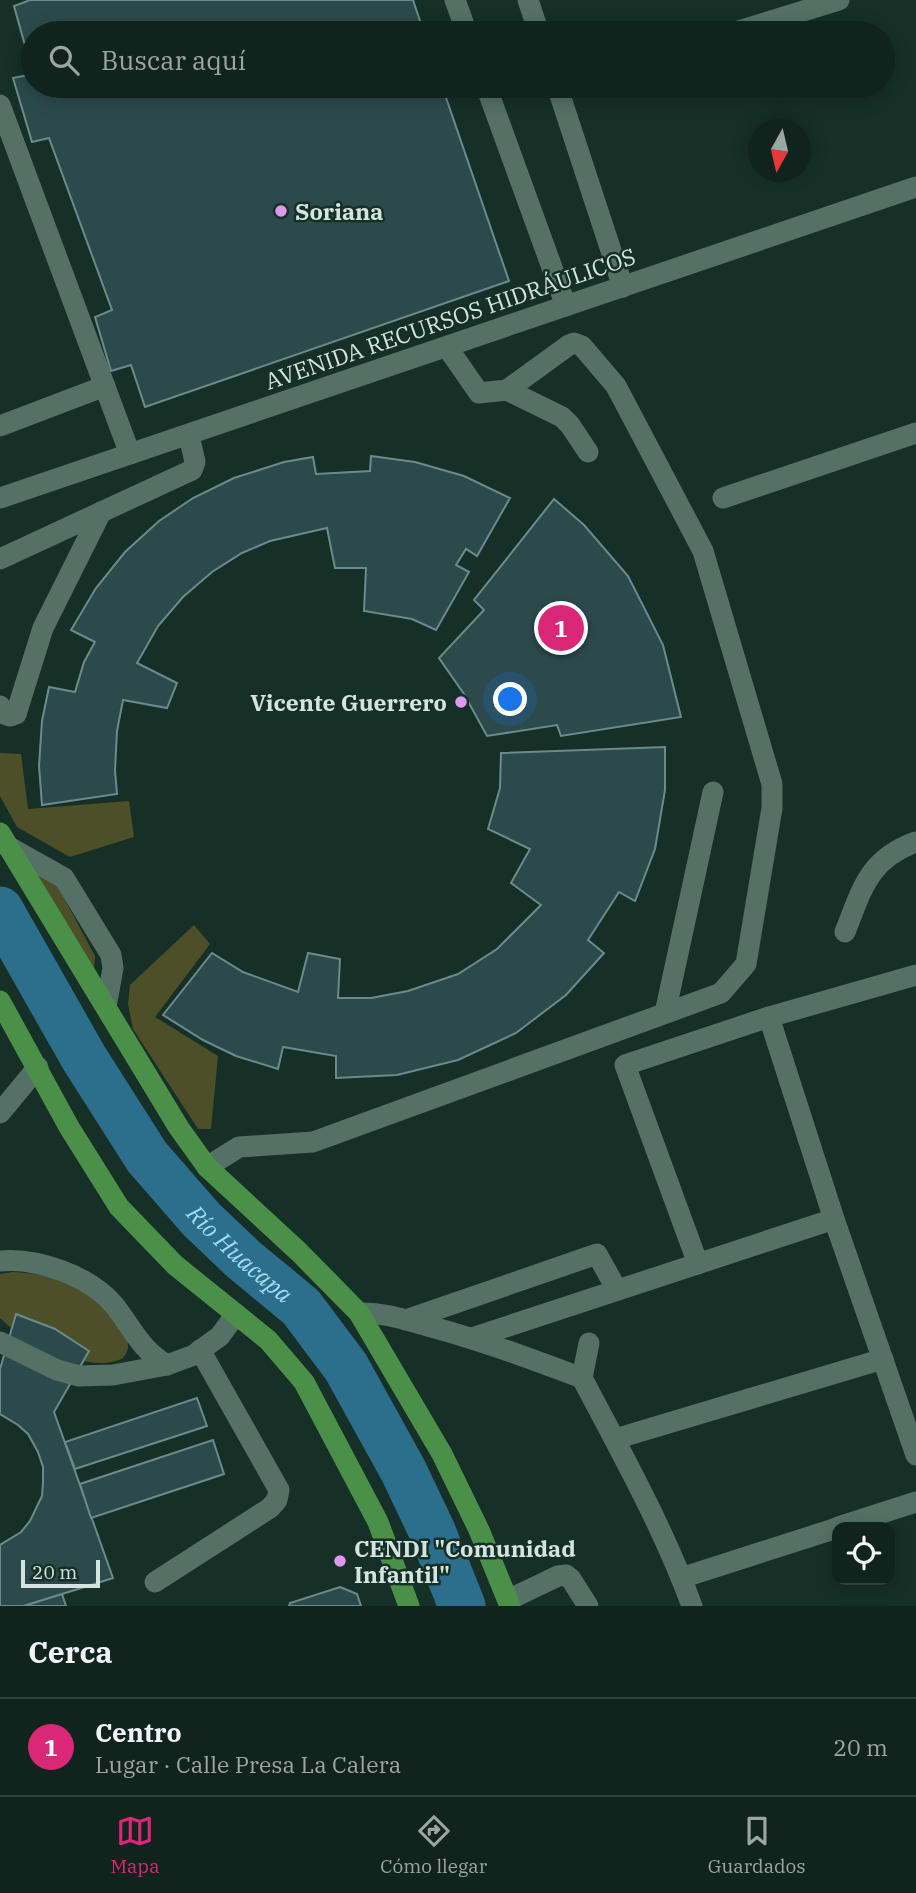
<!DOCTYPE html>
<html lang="es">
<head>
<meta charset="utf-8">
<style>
	body { margin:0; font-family:"IBM Plex Serif",serif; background:#192c26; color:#f1f3f6 }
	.controls { position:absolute; right:21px; bottom:21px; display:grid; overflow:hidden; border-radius:14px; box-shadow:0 4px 18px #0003 }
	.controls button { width:63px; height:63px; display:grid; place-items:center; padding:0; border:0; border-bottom:2px solid #30413b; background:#10241d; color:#f1f3f6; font:35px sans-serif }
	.compass { position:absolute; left:748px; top:119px; width:63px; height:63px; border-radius:50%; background:#10241d; box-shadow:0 4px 18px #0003; rotate:188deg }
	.scale { position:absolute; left:21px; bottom:18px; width:79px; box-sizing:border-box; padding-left:7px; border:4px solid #d4e4de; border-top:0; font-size:19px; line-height:24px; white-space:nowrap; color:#d4e4de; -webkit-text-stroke:5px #163027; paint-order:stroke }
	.you { position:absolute; left:511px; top:700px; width:24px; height:24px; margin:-18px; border:5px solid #fff; border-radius:50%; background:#1a73e8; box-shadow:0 0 0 10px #1a73e833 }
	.badge { display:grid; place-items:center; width:46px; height:46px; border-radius:50%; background:#db2777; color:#fff; font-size:23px; font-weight:700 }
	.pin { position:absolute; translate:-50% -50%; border:4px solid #fff; box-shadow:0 2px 7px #0006 }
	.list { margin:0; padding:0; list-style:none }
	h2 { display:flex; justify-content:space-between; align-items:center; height:91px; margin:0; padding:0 28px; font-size:30px }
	h2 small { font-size:23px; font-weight:400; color:#9ca4a4 }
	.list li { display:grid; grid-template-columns:46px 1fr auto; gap:21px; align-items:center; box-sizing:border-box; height:98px; padding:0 28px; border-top:2px solid #30413b }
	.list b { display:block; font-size:26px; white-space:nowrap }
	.list p { margin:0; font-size:23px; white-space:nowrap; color:#9ca4a4 }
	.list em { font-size:23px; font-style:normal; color:#9ca4a4 }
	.icon { flex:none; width:38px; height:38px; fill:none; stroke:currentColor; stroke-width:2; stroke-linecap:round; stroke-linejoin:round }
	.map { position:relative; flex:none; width:916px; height:1606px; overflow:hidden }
	.search { position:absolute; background:#10241d; box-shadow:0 4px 18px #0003; left:21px; right:21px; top:21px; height:77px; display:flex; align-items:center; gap:18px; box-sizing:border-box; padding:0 24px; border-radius:38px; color:#9ca4a4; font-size:26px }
	.sheet { height:189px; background:#10241d }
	nav { display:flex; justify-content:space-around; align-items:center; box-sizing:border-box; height:98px; border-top:2px solid #30413b; background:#10241d; font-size:19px; color:#9ca4a4 }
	nav a { display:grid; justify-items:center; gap:4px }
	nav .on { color:#db2777 }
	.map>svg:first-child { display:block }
</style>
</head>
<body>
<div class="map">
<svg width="916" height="1606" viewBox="0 0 916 1606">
	<rect width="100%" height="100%" fill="#163027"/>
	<g fill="#4d4f28">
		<path d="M0,753L21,754L28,809L129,801L134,837L70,857L17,827L0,796Z"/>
		<path d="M28,865L56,883L95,956L93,983Z"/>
		<path d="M194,925L210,944L155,1017L218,1056L211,1129H198L133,1029L128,1004L130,985Z"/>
		<path d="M12,1272C35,1273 56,1277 77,1287C93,1295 132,1328 128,1348C128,1350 124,1357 123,1358C92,1376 22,1341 0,1318V1274Z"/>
	</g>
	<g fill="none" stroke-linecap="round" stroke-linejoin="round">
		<path stroke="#2b6f8c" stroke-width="47" id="s1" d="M0,910L84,1058L147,1157L201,1219L243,1259L301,1307L346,1367L404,1472L432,1531L462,1606"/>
	</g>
	<g fill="#2c4a4c" stroke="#6a8b8c" stroke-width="2">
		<path d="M30,0H413L424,33H33V86H442L509,281L145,407L131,365L111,371L95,317L112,310L49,138L32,142L13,78L33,74L14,6Z"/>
		<path d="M371,456L415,462L464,476L510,498L477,556L466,549L456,565L469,572L436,630L412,619L364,611L366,568H335L327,528L270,541L242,553L212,572L183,597L158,626L137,663L177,683L167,708L123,700L117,731L115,770L117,794L42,805L39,766L42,721L49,687L75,692L84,662L95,642L71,630L96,588L125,552L159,521L193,498L234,478L284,462L313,457L316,474L370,471Z"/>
		<path d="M554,499L584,525L628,576L663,645L681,717L561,736L557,725L487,736L464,694L439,658L484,610L474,600Z"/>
		<path d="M665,747V790L655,849L635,901L619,892L588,940L604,953L566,995L516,1033L458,1060L397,1075L336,1078V1056L283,1047L278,1069L236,1056L203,1040L163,1015L212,953L243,972L298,992L308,953L340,959L338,998H371L408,991L458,974L497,949L541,905L511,883L530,849L488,829L500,788L501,753Z"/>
		<path d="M16,1314L55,1329L89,1351L54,1412L113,1578L24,1606H0V1545L21,1532L30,1521L42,1496L43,1482V1467L38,1452L28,1434L18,1425L0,1414V1369Z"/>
		<path d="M197,1398L207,1426L75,1469L65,1442Z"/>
		<path d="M213,1440L224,1474L91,1518L80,1484Z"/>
		<path d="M340,1587L357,1594L361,1606H289L290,1603Z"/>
		<path d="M62,1594L66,1606H24Z"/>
	</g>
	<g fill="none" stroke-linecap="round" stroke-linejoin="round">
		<g stroke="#557166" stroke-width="21">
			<path d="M455,0L467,33"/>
			<path d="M528,0L539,33"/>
			<path d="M732,33L839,0"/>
			<path d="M486,86L566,306"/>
			<path d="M557,86L623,287"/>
			<path d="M0,105L130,454"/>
			<path d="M447,347L479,393L507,390L562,417L570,425L588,452"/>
			<path d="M0,426L105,386"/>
			<path d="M0,498L916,187"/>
			<path d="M723,498L916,433"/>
			<path d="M0,559L192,470L195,462L189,435"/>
			<path d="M0,706L4,714L10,716L16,714L43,628L101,512"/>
			<path d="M7,846L64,878L111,955L113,968L106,1007"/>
			<path d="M845,932C862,890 868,859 916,842"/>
			<path d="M665,1013L713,792"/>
			<path d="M769,1017L834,1219L916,1455"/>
			<path d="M0,1113L38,1067"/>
			<path d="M207,1167L239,1147L313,1142L721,993L746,964L772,808V784L703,551L616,386L582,346L574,343L569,345L507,390"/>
			<path d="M0,1261C36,1257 90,1276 114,1305C133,1329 140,1349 167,1365"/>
			<path d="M698,1264L625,1065L769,1017L916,975"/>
			<path d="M359,1313C382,1312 406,1320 428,1326C481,1340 531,1359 582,1378C621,1452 663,1527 692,1606"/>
			<path d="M406,1320L597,1254L617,1290"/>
			<path d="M472,1338L834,1219"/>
			<path d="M0,1342L57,1370L79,1376L113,1375L167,1365L194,1355L220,1336L236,1314"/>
			<path d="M582,1378L589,1343"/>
			<path d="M615,1439L883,1359"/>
			<path d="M838,1527L916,1502"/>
			<path d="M681,1578L837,1528"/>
			<path d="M155,1582L270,1508L277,1500L279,1490L200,1350"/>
			<path d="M508,1600L558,1576L566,1575L571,1579L588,1606"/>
		</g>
		<g stroke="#4b9049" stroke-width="21">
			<path d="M0,833L179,1128L207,1167L299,1252L359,1313L442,1454L479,1530L510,1606"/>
			<path d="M0,1001L69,1127L119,1207L175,1265L268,1340L304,1382L378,1522L409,1606"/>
		</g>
	</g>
	<g fill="#de98f2" stroke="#163027" stroke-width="2.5">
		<circle cx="281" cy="211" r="7"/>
		<circle cx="461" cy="702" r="7"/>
		<circle cx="340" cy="1561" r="7"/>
	</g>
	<g text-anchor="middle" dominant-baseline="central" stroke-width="5" stroke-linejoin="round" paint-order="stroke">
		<g font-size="23" font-weight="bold" fill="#d4e4de" stroke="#163027" text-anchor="start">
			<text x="295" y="211">Soriana</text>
			<text x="447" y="702" text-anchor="end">Vicente Guerrero</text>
			<text x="354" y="1548">CENDI "Comunidad<tspan x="354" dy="26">Infantil"</tspan></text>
		</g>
		<g font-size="23" fill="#d4e4de" stroke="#163027">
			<text transform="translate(450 318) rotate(-19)">AVENIDA RECURSOS HIDRÁULICOS</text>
		</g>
		<g font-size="24" font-style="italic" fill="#a4dbf5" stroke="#163027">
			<text stroke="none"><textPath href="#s1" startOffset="422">Río Huacapa</textPath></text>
		</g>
	</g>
</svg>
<div class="controls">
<button><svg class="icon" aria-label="locate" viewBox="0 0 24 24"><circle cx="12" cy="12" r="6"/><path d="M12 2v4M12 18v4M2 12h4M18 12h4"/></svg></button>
</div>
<svg class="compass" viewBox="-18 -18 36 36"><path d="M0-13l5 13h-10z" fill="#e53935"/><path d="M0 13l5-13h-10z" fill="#9ca4a4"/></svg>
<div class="scale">20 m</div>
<div class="you"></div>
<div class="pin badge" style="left:561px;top:628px">1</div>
<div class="search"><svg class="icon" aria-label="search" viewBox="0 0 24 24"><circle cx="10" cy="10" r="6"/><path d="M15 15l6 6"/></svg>Buscar aquí</div>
</div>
<section class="sheet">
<h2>Cerca<small></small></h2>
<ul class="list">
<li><span class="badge">1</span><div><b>Centro</b><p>Lugar · Calle Presa La Calera</p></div><em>20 m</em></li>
</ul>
</section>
<nav>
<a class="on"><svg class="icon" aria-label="map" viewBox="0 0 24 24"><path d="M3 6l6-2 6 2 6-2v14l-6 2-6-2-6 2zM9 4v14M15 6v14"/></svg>Mapa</a>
<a><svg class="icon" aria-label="directions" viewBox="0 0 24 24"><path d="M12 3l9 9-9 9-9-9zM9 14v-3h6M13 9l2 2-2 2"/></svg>Cómo llegar</a>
<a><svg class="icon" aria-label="saved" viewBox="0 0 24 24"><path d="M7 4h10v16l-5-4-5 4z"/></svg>Guardados</a>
</nav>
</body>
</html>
